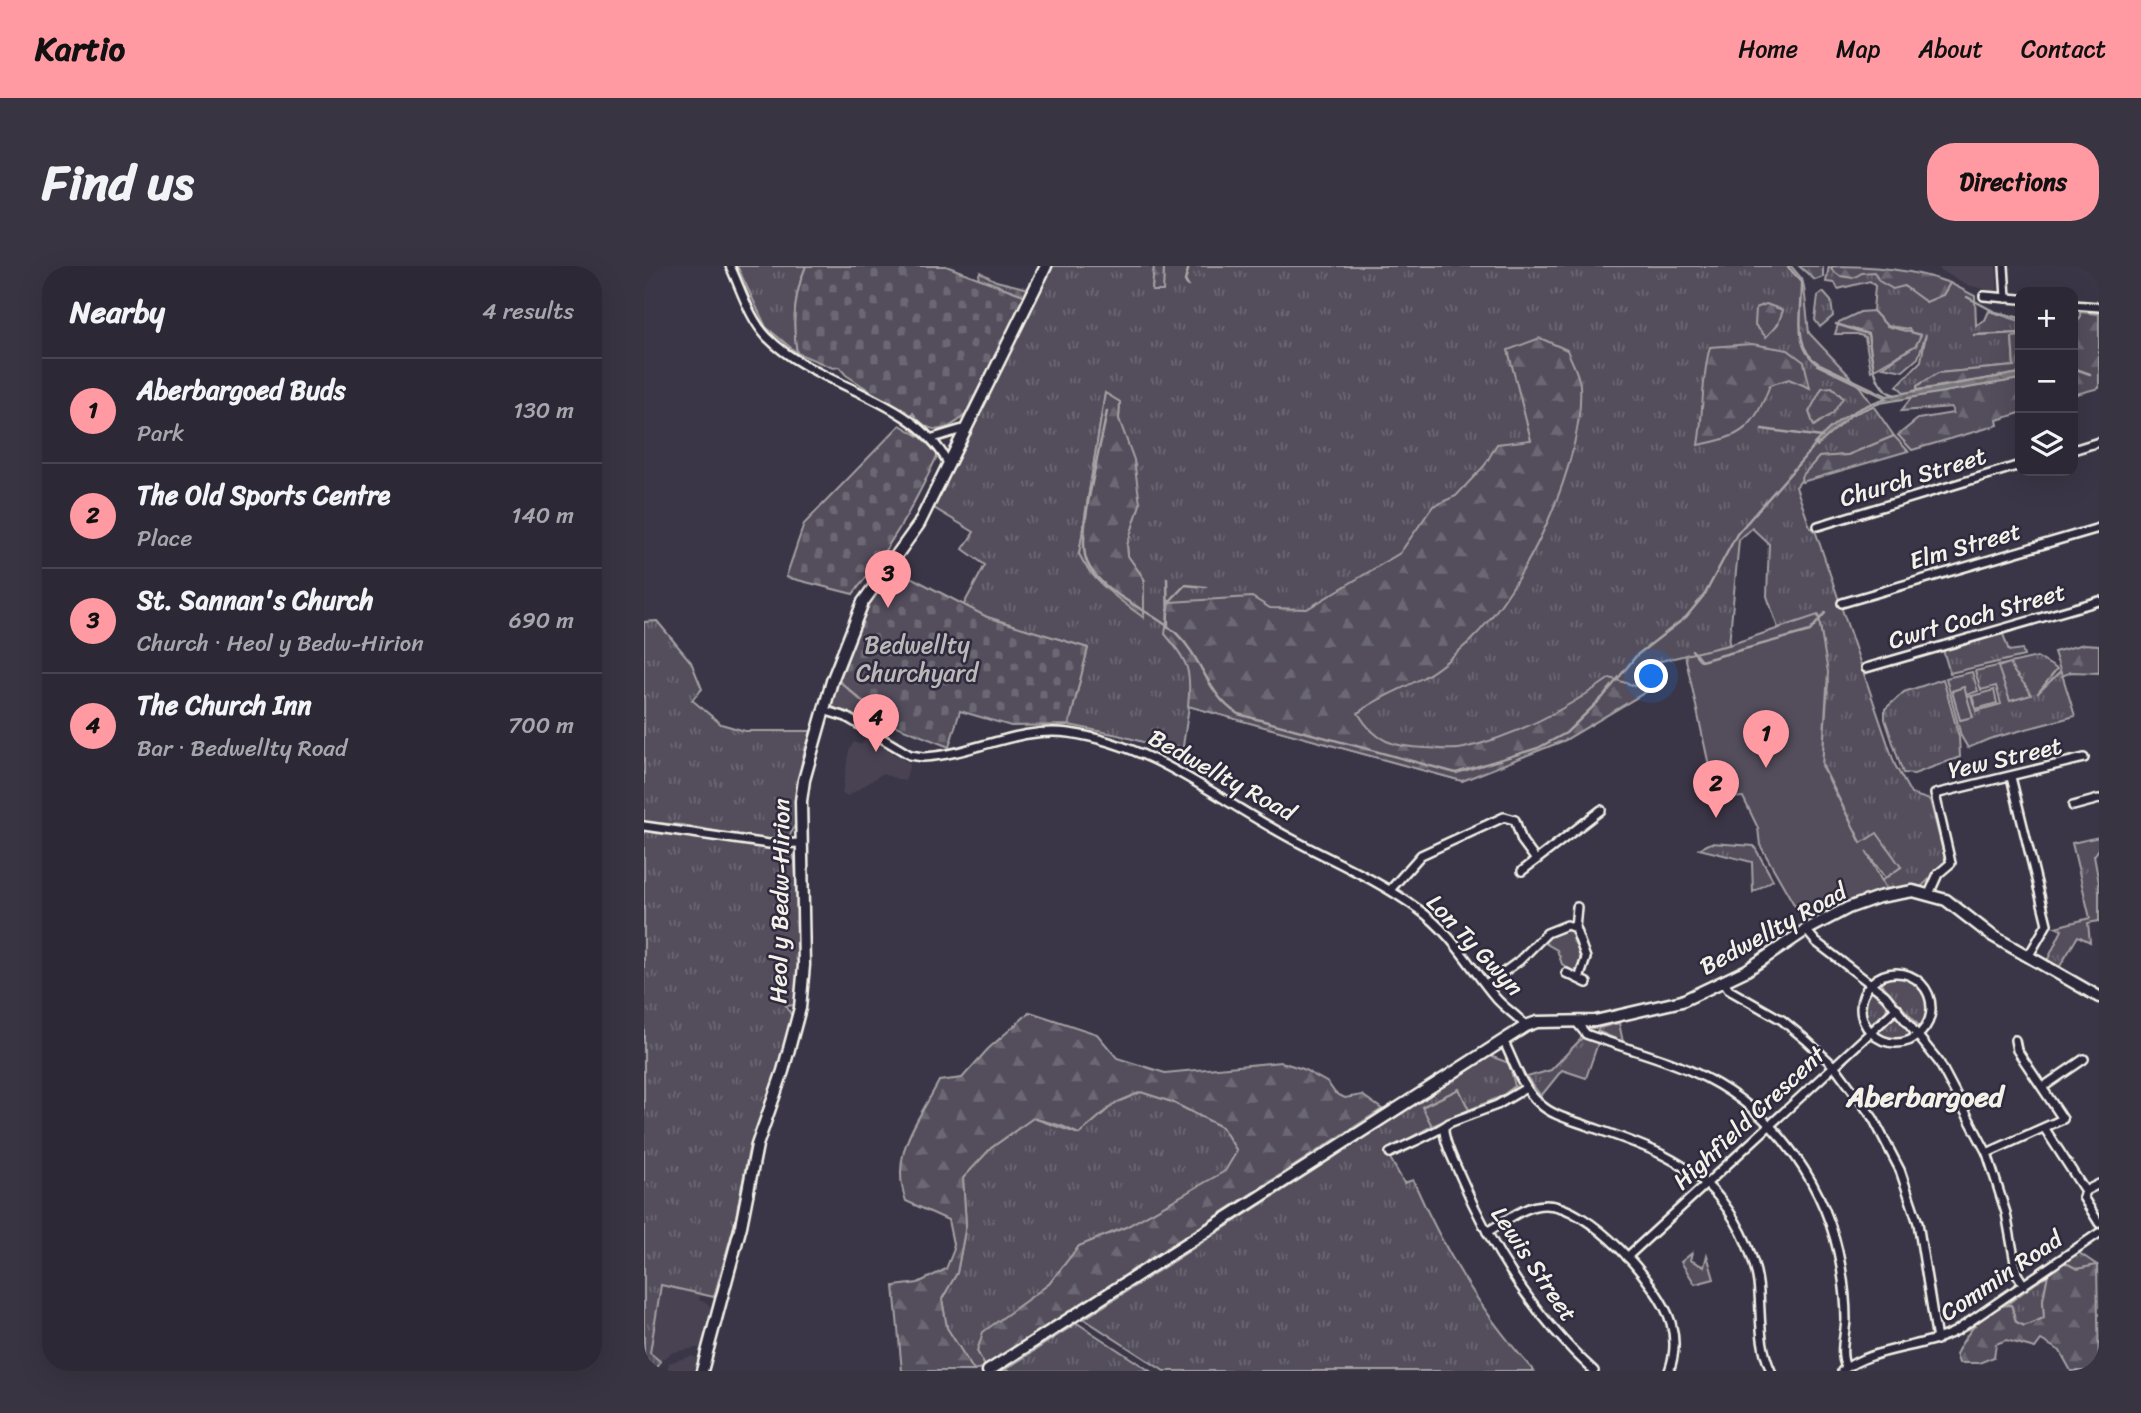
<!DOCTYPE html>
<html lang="en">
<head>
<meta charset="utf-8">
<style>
	body { margin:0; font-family:Sriracha,sans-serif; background:#383441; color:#f1f3f6 }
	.controls { position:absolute; right:21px; top:21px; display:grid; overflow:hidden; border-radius:14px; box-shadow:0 7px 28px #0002 }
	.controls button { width:63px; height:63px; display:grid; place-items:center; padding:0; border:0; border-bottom:2px solid #484450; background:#2c2835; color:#f1f3f6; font:35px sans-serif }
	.you { position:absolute; left:1008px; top:411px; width:24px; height:24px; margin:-18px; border:5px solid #fff; border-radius:50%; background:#1a73e8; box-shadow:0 0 0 10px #1a73e833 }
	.badge { display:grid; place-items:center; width:46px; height:46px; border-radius:50%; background:#ff9aa2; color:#111; font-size:23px; font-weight:700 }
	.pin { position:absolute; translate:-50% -58px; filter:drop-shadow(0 2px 4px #0008) }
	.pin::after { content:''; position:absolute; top:37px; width:24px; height:21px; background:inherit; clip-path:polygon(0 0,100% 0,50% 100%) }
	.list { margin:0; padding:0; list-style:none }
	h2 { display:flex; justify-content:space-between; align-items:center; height:91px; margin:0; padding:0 28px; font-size:30px }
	h2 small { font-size:23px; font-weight:400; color:#a6a6ad }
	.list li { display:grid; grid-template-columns:46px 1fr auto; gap:21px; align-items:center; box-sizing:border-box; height:105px; padding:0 28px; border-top:2px solid #484450 }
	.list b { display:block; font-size:26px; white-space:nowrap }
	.list p { margin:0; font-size:23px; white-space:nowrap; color:#a6a6ad }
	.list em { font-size:23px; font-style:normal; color:#a6a6ad }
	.icon { flex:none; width:38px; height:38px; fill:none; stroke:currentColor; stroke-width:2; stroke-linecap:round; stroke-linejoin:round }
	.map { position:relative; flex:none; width:1455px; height:1105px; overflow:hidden; border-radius:28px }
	header { display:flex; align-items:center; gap:42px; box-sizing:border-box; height:98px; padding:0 35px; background:#ff9aa2; color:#111 }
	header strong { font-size:33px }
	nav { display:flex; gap:38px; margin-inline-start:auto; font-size:24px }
	.intro { display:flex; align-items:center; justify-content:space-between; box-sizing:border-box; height:168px; padding:0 42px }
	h1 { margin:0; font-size:49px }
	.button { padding:18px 32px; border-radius:28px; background:#ff9aa2; color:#111; font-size:24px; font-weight:700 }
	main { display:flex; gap:42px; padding:0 42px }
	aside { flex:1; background:#2c2835; border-radius:28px; box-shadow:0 7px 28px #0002 }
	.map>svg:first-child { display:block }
</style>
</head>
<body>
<header>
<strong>Kartio</strong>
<nav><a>Home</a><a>Map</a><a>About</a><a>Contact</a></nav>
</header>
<div class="intro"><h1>Find us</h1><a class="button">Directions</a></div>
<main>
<aside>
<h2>Nearby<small>4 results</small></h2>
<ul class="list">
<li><span class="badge">1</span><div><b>Aberbargoed Buds</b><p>Park</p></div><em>130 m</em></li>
<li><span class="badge">2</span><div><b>The Old Sports Centre</b><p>Place</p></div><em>140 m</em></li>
<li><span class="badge">3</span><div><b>St. Sannan's Church</b><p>Church · Heol y Bedw-Hirion</p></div><em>690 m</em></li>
<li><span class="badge">4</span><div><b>The Church Inn</b><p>Bar · Bedwellty Road</p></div><em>700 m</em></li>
</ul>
</aside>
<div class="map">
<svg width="1455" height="1105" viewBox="0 0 1455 1105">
	<defs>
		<pattern id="grass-tufts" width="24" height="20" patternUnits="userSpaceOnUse" patternTransform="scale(1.75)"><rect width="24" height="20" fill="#534e5c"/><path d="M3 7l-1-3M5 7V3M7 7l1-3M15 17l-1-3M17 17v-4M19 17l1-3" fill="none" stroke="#6c6873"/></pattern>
		<pattern id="forest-firs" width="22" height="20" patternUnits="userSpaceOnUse" patternTransform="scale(1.75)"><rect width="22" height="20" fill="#534e5c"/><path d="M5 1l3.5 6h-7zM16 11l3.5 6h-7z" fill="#6c6873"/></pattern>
		<pattern id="cemetery-stones" width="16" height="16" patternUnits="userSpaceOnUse" patternTransform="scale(1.75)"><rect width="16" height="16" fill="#534e5c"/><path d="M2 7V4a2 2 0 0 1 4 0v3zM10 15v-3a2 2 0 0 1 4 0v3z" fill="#6c6873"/></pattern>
		<pattern id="water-waves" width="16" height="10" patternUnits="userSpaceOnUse" patternTransform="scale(1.75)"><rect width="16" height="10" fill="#78747b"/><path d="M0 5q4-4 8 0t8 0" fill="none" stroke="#636063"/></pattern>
	</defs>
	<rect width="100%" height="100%" fill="#3b3647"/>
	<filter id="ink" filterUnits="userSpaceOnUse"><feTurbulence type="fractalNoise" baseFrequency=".0143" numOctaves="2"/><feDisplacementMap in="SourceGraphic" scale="14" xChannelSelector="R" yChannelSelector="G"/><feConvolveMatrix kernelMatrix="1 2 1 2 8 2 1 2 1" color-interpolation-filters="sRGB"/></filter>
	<g filter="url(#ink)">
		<g fill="#484352">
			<path d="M1296,0H1352L1354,26L1323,19L1296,4Z"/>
			<path d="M222,471L266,498L261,515L238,508L204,530L198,528L205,484L210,476L217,479Z"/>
			<path d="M17,1018L57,1028L55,1034L64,1038L69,1046L58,1081L29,1086L16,1095L6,1087Z"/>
			<path d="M47,1090L57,1093L53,1105H23L25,1097Z"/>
		</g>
		<g fill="url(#grass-tufts)" stroke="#a4a0a2" stroke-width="2" fill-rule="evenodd">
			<path d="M93,0H162C150,28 148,58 153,87L122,61Z"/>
			<path d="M408,0H510L508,25L519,24L520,0H1147L1158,13L1160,21L1165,67L1216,121L1250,170L1204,189L1175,191L1152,221L1166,261L1172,267L1251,499L1267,528L1286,534L1302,597L1277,621L1242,623L1237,615L1257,601L1218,578L1178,499L1184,417L1175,350L1134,362L1123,330L1125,278L1108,262L1095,274L1085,379L1000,399L1005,424L921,474L818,515L545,440L538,487L474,469L425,459L444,382L343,351L319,340L341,299L319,283L330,266L290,242ZM461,127L476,136L475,153L496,238L483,279L484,290L500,313L435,288Z"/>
			<path d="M1185,0L1188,4L1230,5L1273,27L1299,29L1306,17L1331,30L1332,59L1341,54L1345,45L1376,55V70L1368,72L1370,100L1294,107L1273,120V124L1261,127L1253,120L1277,95L1282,68L1274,92L1259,105L1239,101L1272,79L1265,63L1243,60L1229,45L1231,20L1226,15L1194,23L1191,17L1182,16Z"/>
			<path d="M1179,26L1187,35L1189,50L1176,61L1171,54L1174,30Z"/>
			<path d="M13,355L47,396L58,423L48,434L77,458L101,465H167L158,495L151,559L145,571L126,575L38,559L0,556V356Z"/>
			<path d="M1359,368L1365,385L1378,383L1380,390L1306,407L1299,384Z"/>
			<path d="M1393,391L1413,403L1393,428L1417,405L1431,450L1345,473L1324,482L1317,470L1302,412L1328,406L1334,425L1322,429L1320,421L1308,425L1317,454L1328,450L1323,431L1327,430L1332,445L1357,438L1352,420L1337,424L1331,405Z"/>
			<path d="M193,413L241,456L238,468L186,439Z"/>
			<path d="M1299,413L1315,471L1316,491L1270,508L1259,507L1241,453V443L1260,426Z"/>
			<path d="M0,564L143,585L150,590C155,638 159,691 150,739L142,740L148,750L136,796L105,883L91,956L70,1031L17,1019L6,1087L16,1095L12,1105H0Z"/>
			<path d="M1455,571V583L1450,590L1455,617V655L1444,657L1446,676L1434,670L1415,702L1403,695L1418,664L1411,661L1446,652L1428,577Z"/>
			<path d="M1067,577L1110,580L1129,614L1109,626L1108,596L1055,583Z"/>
			<path d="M924,664L929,666L937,696L930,706L918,698L913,684L899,676L912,666Z"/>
			<path d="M1255,710C1279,716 1291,736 1279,760L1276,761L1236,716L1242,711Z"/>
			<path d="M1226,723L1243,739L1242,746L1225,760L1218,744Z"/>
			<path d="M1251,751L1256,752L1269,768L1266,773L1248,775L1234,770V763Z"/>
			<path d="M975,757L979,776L953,765L955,762Z"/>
			<path d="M938,772L954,777L942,812L918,804L897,830L883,811L907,804Z"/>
			<path d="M846,790L865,797L871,820L856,831L825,844L815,823L779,840L788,860L742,885L760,917L769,914C800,985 838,1048 890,1105H520L440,1053Z"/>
			<path d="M497,826L528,836L578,861L593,885L582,905L482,961L435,980L405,1018L378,1039L333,1085L341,1100L330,1105L303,1062L298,1033L313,1007L322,959L319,912L347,882L389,852L435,868L471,837Z"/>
			<path d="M1434,986L1453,999L1433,1003L1420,996Z"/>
			<path d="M1048,987L1046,994L1060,1001L1063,989L1070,1013L1051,1018L1037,996Z"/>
			<path d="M1404,1008L1399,1034L1400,1052L1381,1060L1372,1056L1367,1039H1362Z"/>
			<path d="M433,1057L506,1105H359Z"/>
		</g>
		<g fill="url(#forest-firs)" stroke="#a4a0a2" stroke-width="2">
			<path d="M510,0H520L519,25H508Z"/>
			<path d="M1155,0H1179V11L1171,14Z"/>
			<path d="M1188,0C1229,0 1267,3 1306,17L1299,29L1282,36L1260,20L1249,23L1235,15L1230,6L1218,7L1209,12L1196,10L1188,4Z"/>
			<path d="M336,6L352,15L385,23L382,30L334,12Z"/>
			<path d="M1122,38L1139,44L1134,58L1122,71L1111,59L1112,42Z"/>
			<path d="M1229,45L1243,60L1277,69L1272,79L1227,105L1221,71L1213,68H1191L1195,56L1216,46Z"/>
			<path d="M1436,46L1455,48V122L1429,129V58L1436,53Z"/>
			<path d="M1376,70V107L1273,124V120L1294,107L1370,100L1368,71Z"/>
			<path d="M896,72L923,84C927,94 935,108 936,119C941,196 881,322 826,375C813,387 795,403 780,411C757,424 734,431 714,447C731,476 750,481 782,482C794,482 808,485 820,482C873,470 922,443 966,412L1005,424L921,474L818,515L544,440C548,405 544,395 521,368L526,336L608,331L626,342L663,343L756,287L789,240L812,230L841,199L853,178L887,174L864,84Z"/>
			<path d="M1108,78L1144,84L1160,96L1166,122L1145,113L1126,119C1109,163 1100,170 1054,179C1060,145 1057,113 1066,81Z"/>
			<path d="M1376,113V147L1353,154L1354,159L1268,184L1254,169L1274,153L1309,147L1307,141L1257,145L1268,131Z"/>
			<path d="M1188,121L1199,132L1189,147L1170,160L1165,146L1178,122Z"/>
			<path d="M461,127L476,136L475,153L490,194L496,238L483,279L484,290L500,313V352C476,334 449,317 435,288Z"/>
			<path d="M1250,170L1264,185L1158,216L1157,211L1175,191L1204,189Z"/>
			<path d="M1440,378L1455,379V407L1427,406L1418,410L1410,386Z"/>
			<path d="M386,746L453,768L473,792L521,807L637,796L659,803L684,817L691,827L701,832L718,829L738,843L341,1100L333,1085L339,1066L405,1018L435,980L482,961L581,905L593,885L578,861L528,836L497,826L471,837L435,868L418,860L389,852L347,882L319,912L322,959L313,1007L298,1033L303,1062L330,1105H258L250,1020L274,1017L302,1003L310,983L304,954L262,935C245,887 274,856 295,815L318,812L344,783Z"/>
			<path d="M1420,996L1433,1003L1453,999L1455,1105H1427L1416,1085L1397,1074L1391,1082L1362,1074L1352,1078L1350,1091L1335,1097H1315L1312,1088C1322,1068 1342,1039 1367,1039L1372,1056L1380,1060L1400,1052L1399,1034L1404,1008Z"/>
		</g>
		<g fill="url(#cemetery-stones)" stroke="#a4a0a2" stroke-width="2">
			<path d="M162,0H302L382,30L321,149C301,168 285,169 269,147L266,150L258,146L202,109L195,101L189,102L153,87C148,58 150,28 162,0Z"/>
			<path d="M256,159L278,172L294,188C269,242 246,282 209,328L142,311L160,258Z"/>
			<path d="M253,304L343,351L444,382L425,459L367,460L316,445L305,481L244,457L193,413C204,387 225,310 253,304Z"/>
		</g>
		<g fill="#534e5c" stroke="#a4a0a2" stroke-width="2">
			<path d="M1174,349L1184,406L1178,500L1217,577L1233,567L1257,601L1241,612L1222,585L1242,623L1167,653L1156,649L1116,579L1114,562L1099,531L1082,532L1069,518L1041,389L1085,379Z"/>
			<path d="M1366,397C1369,411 1383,416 1387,429L1366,435L1354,401Z"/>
			<path d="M1320,421L1329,451L1316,454L1308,425Z"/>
			<path d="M1350,424L1353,437L1332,443L1328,430Z"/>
			<path d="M815,823L825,844L788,860L778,841Z"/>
		</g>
		<path fill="url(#water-waves)" stroke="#aaa6a7" stroke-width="2" d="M1174,97L1243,130L1376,107V113L1236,137L1207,149L1173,180L1170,178C1191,154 1212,142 1242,132L1173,99Z"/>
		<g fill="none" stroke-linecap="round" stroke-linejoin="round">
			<g stroke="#aaa6a7" stroke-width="2.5">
				<path d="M1143,0L1158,16C1159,43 1147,82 1175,98"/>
				<path d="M544,20L541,15L545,0"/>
				<path d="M1323,31L1351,46L1376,52"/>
				<path d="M1192,58L1224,68C1228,88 1228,123 1251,129"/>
				<path d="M1330,69L1376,67"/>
				<path d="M1429,102L1446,108"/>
				<path d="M463,145C457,180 435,258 441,289C443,301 453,312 462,320C483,338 513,349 533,368C559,393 563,429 594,448L812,507L894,482L922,467L959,431L993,389L1042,351L1061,328L1093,268L1173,177"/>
				<path d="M1118,163L1178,171"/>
				<path d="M523,312L524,361"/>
				<path d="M524,337L541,319L562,321"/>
				<path d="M1048,384L1057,395L1166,365L1181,347"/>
			</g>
			<g stroke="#f4f1e8" stroke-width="12">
				<g id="street">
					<path d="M86,0C97,23 105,52 123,71C174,123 268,129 304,197"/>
					<path d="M1360,0L1362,32"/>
					<path d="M1340,30L1376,33"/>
					<path d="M1429,39L1455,41"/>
					<path d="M289,172L322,162"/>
					<path d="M1429,184L1455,176"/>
					<path d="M1174,260L1376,199"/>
					<path d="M1198,337L1455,262"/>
					<path d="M1222,402L1455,335"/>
					<path d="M179,444L202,451L266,489L279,491C328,489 374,460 425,467C504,478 563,525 630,563C678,591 729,610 774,643C807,666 826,701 851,731C860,742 873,749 882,760"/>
					<path d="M1367,511L1403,658L1384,691"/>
					<path d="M1429,540L1455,533"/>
					<path d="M0,560L125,578L156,577"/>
					<path d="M878,605L957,544"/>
					<path d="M746,624L777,589L860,551L871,554L878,575L892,594"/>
					<path d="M1285,628L1294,608L1307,597L1291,528L1440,492"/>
					<path d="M931,662L933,641"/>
					<path d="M1162,664L1172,676L1241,729L1295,796L1343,887L1362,947L1373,1008L1380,1019"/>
					<circle cx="1252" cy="742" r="35"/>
					<path d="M922,707L943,717"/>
					<path d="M1080,716L1085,724L1138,754L1161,773L1192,802L1229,852L1256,904L1274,957L1293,1074"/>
					<path d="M842,719L875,695L903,667L923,659L931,662L942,692L935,713"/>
					<path d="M933,757L942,768C982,783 1025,793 1062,812C1134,849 1184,922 1197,1001C1200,1018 1202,1037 1202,1054C1201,1069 1195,1088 1202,1101"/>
					<path d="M859,774C870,795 877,822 896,838C909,850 928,854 944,860C993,877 1043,892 1077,934C1097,960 1113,994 1115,1027C1117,1054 1115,1079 1127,1105"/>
					<path d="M1399,821L1440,793"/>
					<path d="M800,863C800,877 810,895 816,909C847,983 890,1050 950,1105"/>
					<path d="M1401,863L1441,925"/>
					<path d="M746,887C760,880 798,864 805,857L853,839L882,822"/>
					<path d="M1343,887L1419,853L1373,784L1371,774"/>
					<path d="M1455,918L1441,925L1439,931L1455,957"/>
					<path d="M843,966C861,956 880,939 901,939C944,938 1016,1018 1027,1057C1032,1074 1031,1089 1025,1105"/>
					<path d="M983,991L1253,742"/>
					<path d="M1198,1105C1229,1081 1277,1083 1312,1065L1455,967"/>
				</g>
			</g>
			<g stroke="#f4f1e8" stroke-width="15">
				<g id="secondary">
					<path d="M58,1105L97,960L113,879L139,805L156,742L160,699L157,535L160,514L188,415L219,336L275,258L402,0"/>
					<path d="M344,1105L882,760L893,756L951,755L1038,735L1103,704L1162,664L1204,642L1235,631L1269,625L1302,634L1347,669L1455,731"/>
				</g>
			</g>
			<use href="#street" stroke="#2f2a3d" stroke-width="7"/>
			<use href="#secondary" stroke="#2f2a3d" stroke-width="10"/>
		</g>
	</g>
	<g text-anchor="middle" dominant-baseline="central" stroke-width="5" stroke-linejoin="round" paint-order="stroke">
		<g font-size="24" fill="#f4f1e8" stroke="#2f2a3d">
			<text transform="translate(1269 211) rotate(-17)">Church Street</text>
			<text transform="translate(1321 280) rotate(-16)">Elm Street</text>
			<text transform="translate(1333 350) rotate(-16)">Cwrt Coch Street</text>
			<text transform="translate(1361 492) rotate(-13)">Yew Street</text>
			<text transform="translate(578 509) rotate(29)">Bedwellty Road</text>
			<text transform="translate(136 635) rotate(-89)">Heol y Bedw-Hirion</text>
			<text transform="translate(1129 663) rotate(-29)">Bedwellty Road</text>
			<text transform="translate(831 679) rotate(47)">Lon Ty Gwyn</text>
			<text transform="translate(1105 852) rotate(-43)">Highfield Crescent</text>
			<text transform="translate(890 998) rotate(56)">Lewis Street</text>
			<text transform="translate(1357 1010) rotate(-34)">Commin Road</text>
		</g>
		<g font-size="24" fill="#bcb8b7" stroke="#2f2a3d">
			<text x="273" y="379">Bedwellty<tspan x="273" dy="28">Churchyard</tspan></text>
		</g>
		<g font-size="28" font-weight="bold" fill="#f4f1e8" stroke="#2f2a3d">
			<text x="1281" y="830">Aberbargoed</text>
		</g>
	</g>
</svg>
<div class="controls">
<button>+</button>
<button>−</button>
<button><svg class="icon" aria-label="layers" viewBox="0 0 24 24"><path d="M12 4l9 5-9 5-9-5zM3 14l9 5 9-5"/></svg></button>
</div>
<div class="you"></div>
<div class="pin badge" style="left:1122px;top:502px">1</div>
<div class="pin badge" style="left:1072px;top:552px">2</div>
<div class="pin badge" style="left:244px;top:342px">3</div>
<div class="pin badge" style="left:232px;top:486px">4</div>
</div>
</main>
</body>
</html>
